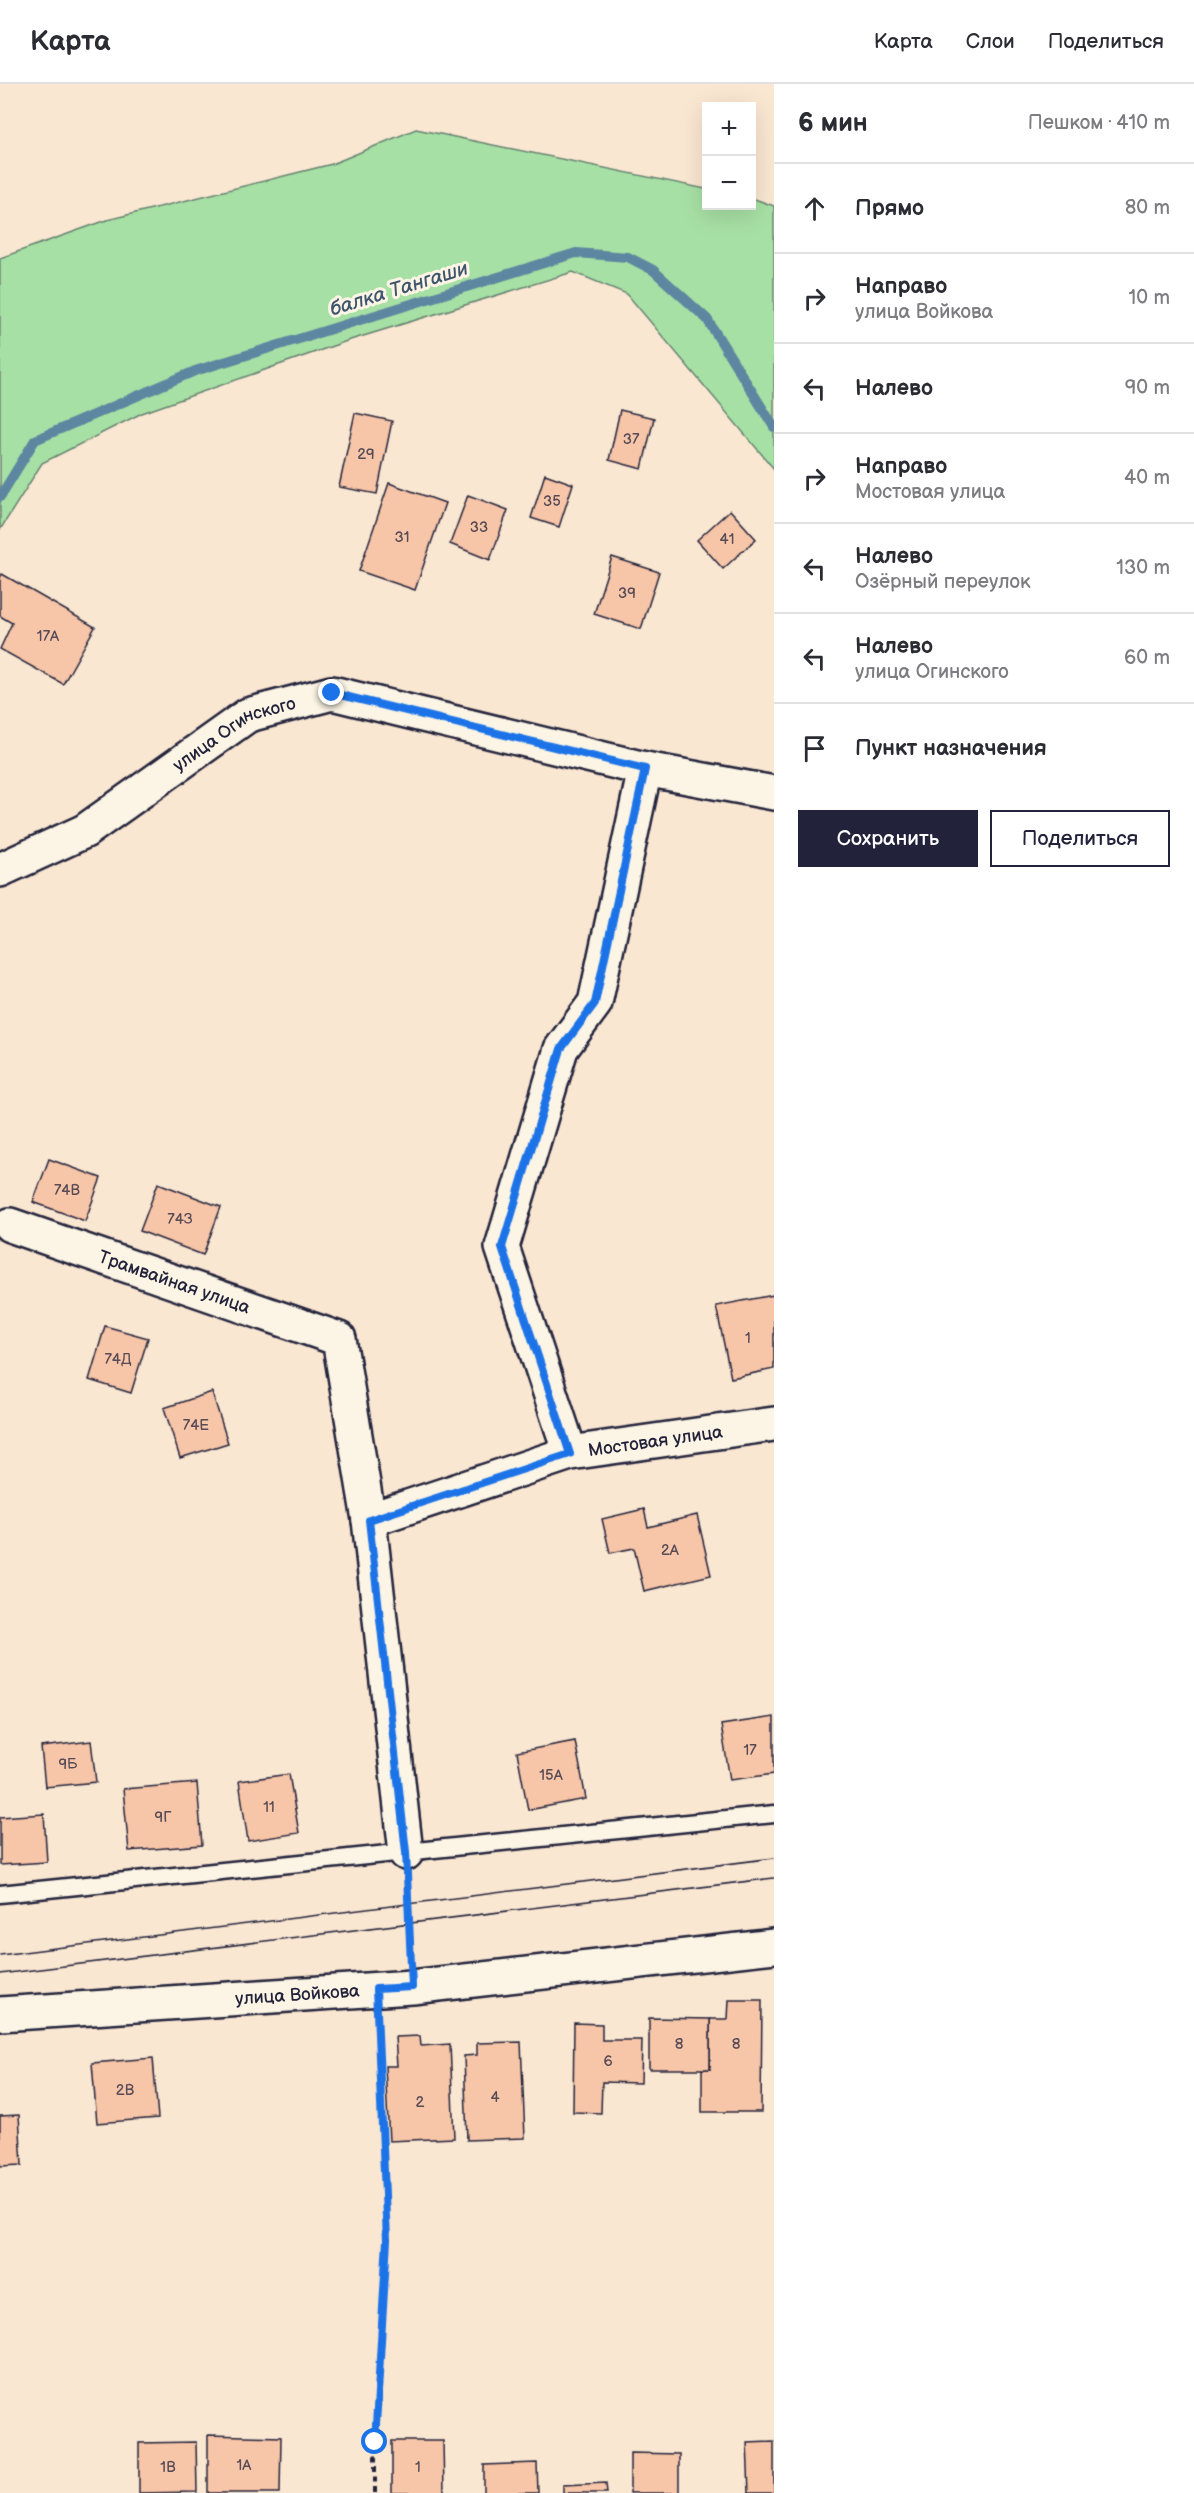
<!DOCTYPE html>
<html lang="ru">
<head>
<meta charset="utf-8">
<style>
	body { margin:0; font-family:"Balsamiq Sans",sans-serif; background:#f7f7f7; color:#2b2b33 }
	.controls { position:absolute; right:18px; top:18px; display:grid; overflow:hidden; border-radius:0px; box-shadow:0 6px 24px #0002 }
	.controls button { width:54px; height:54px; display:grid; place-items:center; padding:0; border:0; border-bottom:2px solid #e1e1e2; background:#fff; color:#2b2b33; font:30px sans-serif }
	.stop { position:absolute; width:18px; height:18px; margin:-14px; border:4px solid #1a73e8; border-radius:50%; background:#fff }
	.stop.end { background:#1a73e8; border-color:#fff; box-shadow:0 2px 6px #0008 }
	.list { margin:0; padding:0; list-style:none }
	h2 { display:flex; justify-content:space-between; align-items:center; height:78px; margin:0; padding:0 24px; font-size:26px }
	h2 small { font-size:20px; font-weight:400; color:#7c7c81 }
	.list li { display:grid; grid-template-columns:39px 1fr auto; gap:18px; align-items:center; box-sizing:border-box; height:90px; padding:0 24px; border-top:2px solid #e1e1e2 }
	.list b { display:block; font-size:22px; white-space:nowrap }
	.list p { margin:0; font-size:20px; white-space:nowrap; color:#7c7c81 }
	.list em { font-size:20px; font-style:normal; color:#7c7c81 }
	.actions { display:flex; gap:12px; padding:18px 24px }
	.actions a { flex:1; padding:14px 0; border:2px solid #22223b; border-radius:0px; text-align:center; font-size:21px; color:#22223b }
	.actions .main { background:#22223b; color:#fff }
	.icon { flex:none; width:33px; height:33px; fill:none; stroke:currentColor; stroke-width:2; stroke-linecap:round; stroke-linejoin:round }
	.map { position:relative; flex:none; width:774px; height:2409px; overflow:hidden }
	header { display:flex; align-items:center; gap:36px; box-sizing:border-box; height:84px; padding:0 30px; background:#fff; border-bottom:2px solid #e1e1e2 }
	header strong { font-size:28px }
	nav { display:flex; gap:33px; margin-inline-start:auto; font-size:21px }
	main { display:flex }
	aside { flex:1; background:#fff }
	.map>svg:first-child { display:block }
</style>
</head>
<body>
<header>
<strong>Карта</strong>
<nav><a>Карта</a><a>Слои</a><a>Поделиться</a></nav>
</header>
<main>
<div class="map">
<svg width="774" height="2409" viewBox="0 0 774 2409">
	<rect width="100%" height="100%" fill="#fae7d2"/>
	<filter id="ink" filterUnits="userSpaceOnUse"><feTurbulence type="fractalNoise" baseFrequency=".0167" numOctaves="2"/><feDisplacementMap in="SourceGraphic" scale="12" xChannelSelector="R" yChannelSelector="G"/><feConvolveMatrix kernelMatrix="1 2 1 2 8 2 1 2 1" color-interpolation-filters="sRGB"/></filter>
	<g filter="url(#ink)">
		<path fill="#a7e0a4" stroke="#648170" stroke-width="1.5" d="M416,45L706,105V122H752V114L774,122V385L627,210L573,188L347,257L142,329L42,379L0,446V174L107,136L332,80Z"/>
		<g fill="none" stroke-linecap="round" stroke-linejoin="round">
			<path stroke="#5d87a1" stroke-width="10" d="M0,413L35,356L195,287L576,169L628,173L653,186L707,235L774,343"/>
		</g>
		<g fill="#f7c5a7" stroke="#22223b" stroke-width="1.5">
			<path d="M620,326L654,334L642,385L609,376Z"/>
			<path d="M355,329L392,337L377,410L339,403Z"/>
			<path d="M545,390L573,400L559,443L531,434Z"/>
			<path d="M389,399L445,419L415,506L359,487Z"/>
			<path d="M468,411L508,426L490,476L450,460Z"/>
			<path d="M730,426L756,455L723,485L697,456Z"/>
			<path d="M612,473L659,488L641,545L594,530Z"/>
			<path d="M2,490L95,543L63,600L0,565L12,539L0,532V494Z"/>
			<path d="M49,1075L101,1094L85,1137L33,1118Z"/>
			<path d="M158,1099L221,1123L203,1171L140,1147Z"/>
			<path d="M774,1211V1285L731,1294L716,1222Z"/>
			<path d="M105,1242L148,1254L131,1309L89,1296Z"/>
			<path d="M212,1308L228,1359L180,1374L164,1324Z"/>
			<path d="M644,1425L648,1443L697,1431L711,1491L644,1507L634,1464L610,1469L602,1435Z"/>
			<path d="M774,1633V1690L730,1696L721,1641Z"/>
			<path d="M91,1657L96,1698L45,1703L41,1663Z"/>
			<path d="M575,1657L586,1715L528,1726L517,1668Z"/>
			<path d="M289,1690L299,1749L248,1757L239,1697Z"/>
			<path d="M197,1699L202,1761L129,1767L123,1705Z"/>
			<path d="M44,1730L47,1778L0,1781V1733Z"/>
			<path d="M729,1916H762L761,2028H702V1985H710V1935H728Z"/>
			<path d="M649,1934L710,1935V1985H649Z"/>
			<path d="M574,1939L602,1940V1956H642L641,1999L602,1998L601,2029L573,2028Z"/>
			<path d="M420,1952L421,1962L450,1960L454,2054L389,2057L385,1982H397L395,1953Z"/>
			<path d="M521,1958L525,2054L467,2056L464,1972L477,1971V1959Z"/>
			<path d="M153,1974L158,2034L97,2039L92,1979Z"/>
			<path d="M19,2031L22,2081L0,2082V2032Z"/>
			<path d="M208,2351L281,2353L280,2409H208Z"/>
			<path d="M392,2357H443L444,2409H392Z"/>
			<path d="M774,2357V2409H749L747,2358Z"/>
			<path d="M196,2358L197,2408L139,2409V2359Z"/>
			<path d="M630,2369L679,2370V2409H630Z"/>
			<path d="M537,2379L538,2409H484V2381Z"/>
			<path d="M606,2399L607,2409H563V2401Z"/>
		</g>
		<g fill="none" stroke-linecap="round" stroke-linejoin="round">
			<g stroke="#22223b" stroke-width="21">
				<path id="service" d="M0,1810L774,1730"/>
			</g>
			<g stroke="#22223b" stroke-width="38">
				<g id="minor">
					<path id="s1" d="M0,786L85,747L248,631L332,609L645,685L774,709"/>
					<path id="s2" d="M10,1141L339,1255L369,1436L406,1769"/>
					<path d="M570,1369L502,1163L561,965L595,919L645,685"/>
					<path id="s3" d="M369,1436L570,1369L774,1340"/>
					<path id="s4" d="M0,1930L412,1903L774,1862"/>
				</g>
			</g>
			<g stroke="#22223b" stroke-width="4" stroke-dasharray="6 4.5" stroke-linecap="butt">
				<path d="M407,1802L411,1870"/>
				<path d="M375,2409V2358L387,2156L378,1939"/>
			</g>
			<use href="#service" stroke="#fcf5e5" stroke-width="16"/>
			<use href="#minor" stroke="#fcf5e5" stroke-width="33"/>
			<g stroke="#22223b" stroke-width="1.5">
				<path d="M0,1871L774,1774"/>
				<path d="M0,1890L774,1794"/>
			</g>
		</g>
	</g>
	<g fill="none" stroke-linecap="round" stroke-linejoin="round" filter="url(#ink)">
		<path stroke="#1a73e8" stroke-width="8" d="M332,609L645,685L595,919L561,965L502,1163L570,1370L369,1436L406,1768L412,1903L376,1905L387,2156L375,2358"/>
	</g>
	<g text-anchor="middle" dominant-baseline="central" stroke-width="6" stroke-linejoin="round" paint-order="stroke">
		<g font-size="15" fill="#574b56">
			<text x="631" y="355">37</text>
			<text x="366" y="370">29</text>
			<text x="552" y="417">35</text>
			<text x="479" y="443">33</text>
			<text x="402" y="453">31</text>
			<text x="727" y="455">41</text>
			<text x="627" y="509">39</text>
			<text x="48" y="552">17А</text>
			<text x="67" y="1106">74В</text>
			<text x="180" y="1135">74З</text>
			<text x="748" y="1254">1</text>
			<text x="118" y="1275">74Д</text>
			<text x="196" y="1341">74Е</text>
			<text x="670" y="1466">2А</text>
			<text x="750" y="1666">17</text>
			<text x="68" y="1680">9Б</text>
			<text x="551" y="1691">15А</text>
			<text x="269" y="1723">11</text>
			<text x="163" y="1733">9Г</text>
			<text x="679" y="1960">8</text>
			<text x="736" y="1960">8</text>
			<text x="608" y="1977">6</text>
			<text x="125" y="2006">2В</text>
			<text x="495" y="2013">4</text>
			<text x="420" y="2018">2</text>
			<text x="244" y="2381">1А</text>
			<text x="168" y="2383">1В</text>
			<text x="418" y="2383">1</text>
		</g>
		<g font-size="18" fill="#22223b" stroke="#fcf5e5">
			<text stroke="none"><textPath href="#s1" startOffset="273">улица Огинского</textPath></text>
			<text stroke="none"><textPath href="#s2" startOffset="174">Трамвайная улица</textPath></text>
			<text stroke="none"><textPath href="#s3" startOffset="298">Мостовая улица</textPath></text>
			<text stroke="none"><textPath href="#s4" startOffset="298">улица Войкова</textPath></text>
		</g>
		<g font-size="20" font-style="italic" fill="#3f556e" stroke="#fcf5e5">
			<text transform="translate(399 205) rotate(-17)">балка Тангаши</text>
		</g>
	</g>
</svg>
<div class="controls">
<button>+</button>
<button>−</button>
</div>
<div class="stop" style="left:375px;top:2358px"></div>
<div class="stop end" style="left:332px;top:609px"></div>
</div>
<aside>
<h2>6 мин<small>Пешком · 410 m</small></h2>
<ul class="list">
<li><svg class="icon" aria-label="ahead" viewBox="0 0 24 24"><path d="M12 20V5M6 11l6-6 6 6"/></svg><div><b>Прямо</b></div><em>80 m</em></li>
<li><svg class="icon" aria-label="right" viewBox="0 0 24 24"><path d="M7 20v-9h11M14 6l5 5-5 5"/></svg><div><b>Направо</b><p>улица Войкова</p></div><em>10 m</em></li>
<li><svg class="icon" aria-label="left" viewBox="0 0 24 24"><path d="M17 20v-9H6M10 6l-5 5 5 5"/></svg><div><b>Налево</b></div><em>90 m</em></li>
<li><svg class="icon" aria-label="right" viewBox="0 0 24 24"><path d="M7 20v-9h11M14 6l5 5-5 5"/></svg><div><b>Направо</b><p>Мостовая улица</p></div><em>40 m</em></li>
<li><svg class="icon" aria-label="left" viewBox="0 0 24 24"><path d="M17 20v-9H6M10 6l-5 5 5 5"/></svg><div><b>Налево</b><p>Озёрный переулок</p></div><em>130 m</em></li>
<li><svg class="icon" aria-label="left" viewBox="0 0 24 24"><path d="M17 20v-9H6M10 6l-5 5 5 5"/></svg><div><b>Налево</b><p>улица Огинского</p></div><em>60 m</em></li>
<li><svg class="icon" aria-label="arrive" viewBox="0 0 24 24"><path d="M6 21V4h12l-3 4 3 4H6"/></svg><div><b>Пункт назначения</b></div></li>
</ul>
<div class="actions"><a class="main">Сохранить</a><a>Поделиться</a></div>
</aside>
</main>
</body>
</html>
